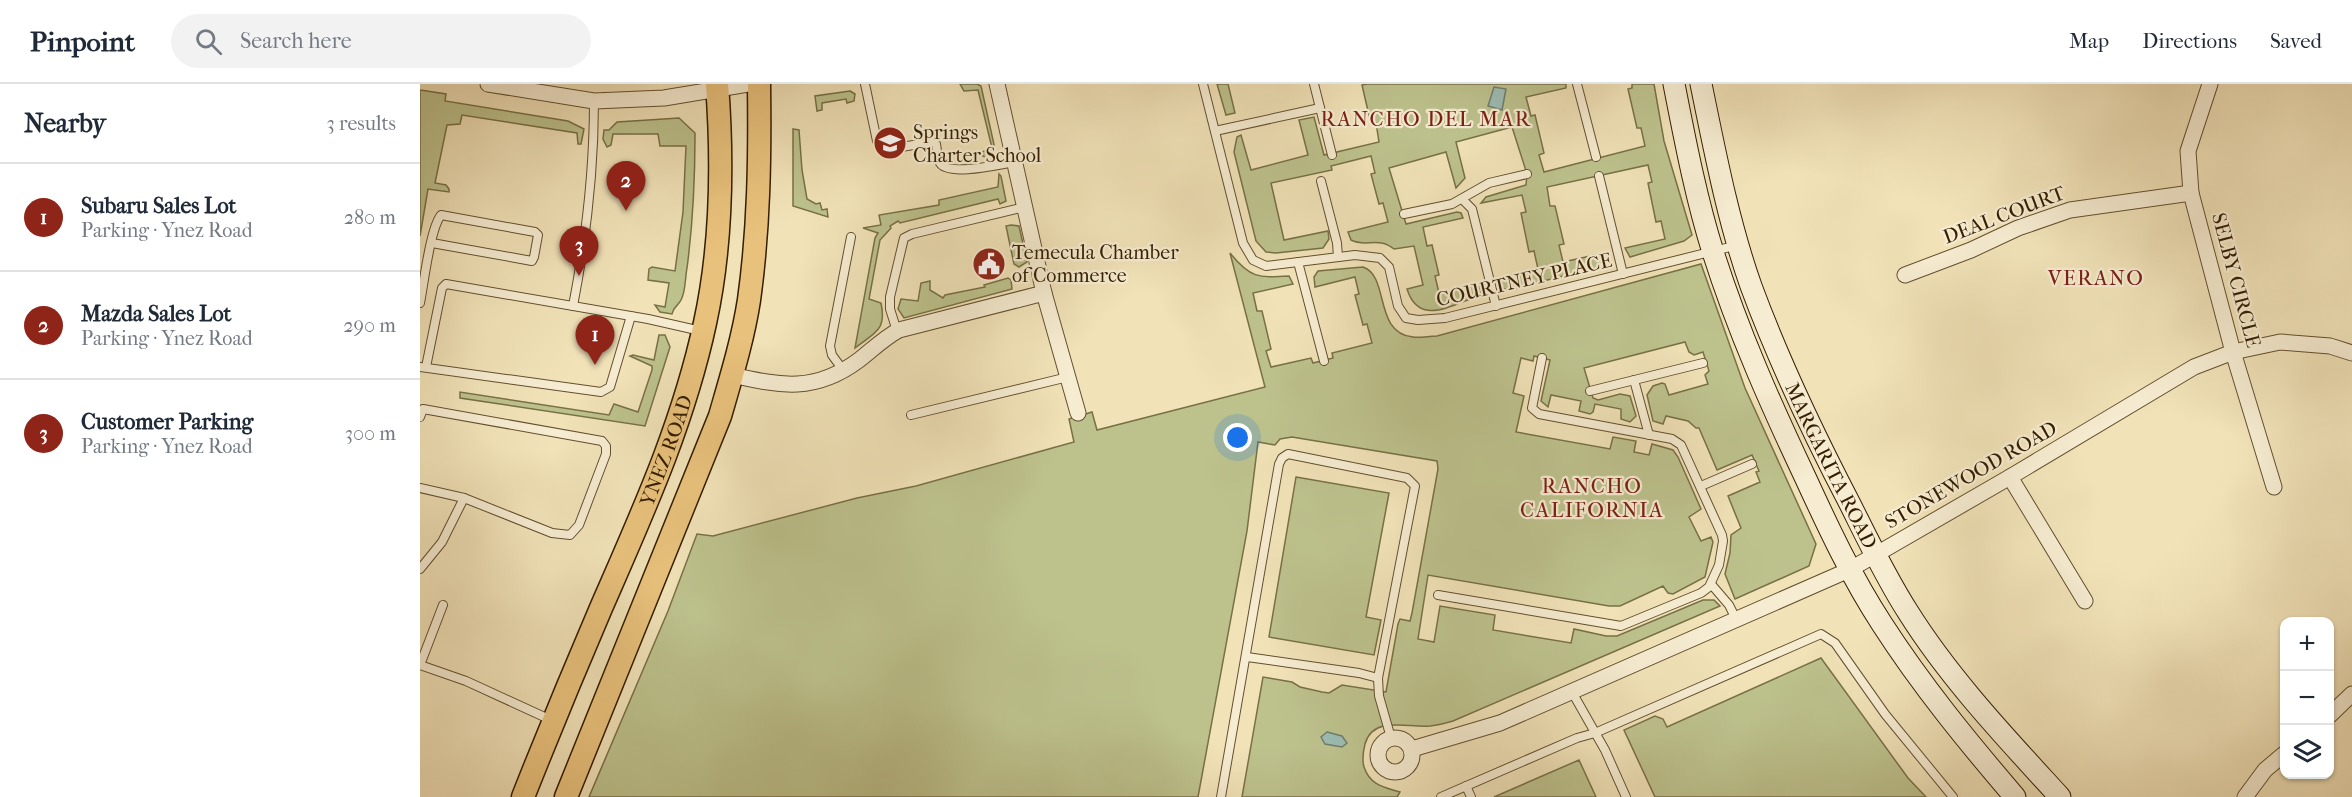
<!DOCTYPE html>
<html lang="en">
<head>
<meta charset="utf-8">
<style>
	body { margin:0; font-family:"IM FELL French Canon",serif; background:#f2f2f3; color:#1f2937 }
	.controls { position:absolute; right:18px; bottom:18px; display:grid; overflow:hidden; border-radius:12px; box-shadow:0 2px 4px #0004 }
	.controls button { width:54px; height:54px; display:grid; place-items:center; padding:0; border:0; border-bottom:2px solid #e0e1e3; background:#fff; color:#1f2937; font:30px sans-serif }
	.you { position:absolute; left:818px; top:354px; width:21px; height:21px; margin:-15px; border:4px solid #fff; border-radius:50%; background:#1a73e8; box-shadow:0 0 0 9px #1a73e833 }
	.badge { display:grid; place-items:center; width:39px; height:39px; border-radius:50%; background:#8f2418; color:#fff; font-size:20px; font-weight:700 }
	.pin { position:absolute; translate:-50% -50px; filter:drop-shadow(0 2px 3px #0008) }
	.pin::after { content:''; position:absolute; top:32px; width:21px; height:18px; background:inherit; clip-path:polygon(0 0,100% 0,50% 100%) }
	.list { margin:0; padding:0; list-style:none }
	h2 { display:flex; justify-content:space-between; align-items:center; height:78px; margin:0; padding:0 24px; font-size:26px }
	h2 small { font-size:20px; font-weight:400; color:#747a83 }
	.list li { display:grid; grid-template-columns:39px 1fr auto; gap:18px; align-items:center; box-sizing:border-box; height:108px; padding:0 24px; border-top:2px solid #e0e1e3 }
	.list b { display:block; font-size:22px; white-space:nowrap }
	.list p { margin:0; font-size:20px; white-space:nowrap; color:#747a83 }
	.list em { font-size:20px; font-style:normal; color:#747a83 }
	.icon { flex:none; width:33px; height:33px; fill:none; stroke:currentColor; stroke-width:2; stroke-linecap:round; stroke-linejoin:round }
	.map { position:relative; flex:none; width:1932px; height:713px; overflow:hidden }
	header { display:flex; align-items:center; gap:36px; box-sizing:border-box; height:84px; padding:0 30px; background:#fff; border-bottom:2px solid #e0e1e3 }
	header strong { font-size:28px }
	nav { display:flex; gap:33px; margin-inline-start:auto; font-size:21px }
	.search { width:420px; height:54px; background:#f2f2f3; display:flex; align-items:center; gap:15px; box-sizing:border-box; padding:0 21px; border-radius:33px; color:#747a83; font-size:22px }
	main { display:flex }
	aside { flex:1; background:#fff }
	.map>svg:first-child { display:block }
</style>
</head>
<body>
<header>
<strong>Pinpoint</strong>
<div class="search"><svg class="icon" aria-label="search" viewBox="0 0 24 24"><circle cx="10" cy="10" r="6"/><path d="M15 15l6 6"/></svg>Search here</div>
<nav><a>Map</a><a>Directions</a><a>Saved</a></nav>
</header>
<main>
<aside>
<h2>Nearby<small>3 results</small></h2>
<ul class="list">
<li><span class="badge">1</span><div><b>Subaru Sales Lot</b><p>Parking · Ynez Road</p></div><em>280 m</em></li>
<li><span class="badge">2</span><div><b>Mazda Sales Lot</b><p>Parking · Ynez Road</p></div><em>290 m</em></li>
<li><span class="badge">3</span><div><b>Customer Parking</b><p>Parking · Ynez Road</p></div><em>300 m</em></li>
</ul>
</aside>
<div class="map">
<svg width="1932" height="713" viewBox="0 0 1932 713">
	<rect width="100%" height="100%" fill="#f1e2b8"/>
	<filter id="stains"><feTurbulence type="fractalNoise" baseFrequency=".00333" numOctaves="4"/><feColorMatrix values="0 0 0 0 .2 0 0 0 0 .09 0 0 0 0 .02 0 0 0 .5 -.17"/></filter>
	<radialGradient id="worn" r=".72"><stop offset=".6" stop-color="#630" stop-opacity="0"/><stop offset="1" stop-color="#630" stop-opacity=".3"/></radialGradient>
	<g fill="#bdc28d" stroke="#787046" stroke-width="1.5">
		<path d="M540,0H557L561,2L575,65L573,71L565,73L561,71L562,68L572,64L558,6L544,7Z"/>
		<path d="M797,0H808L815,29L806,31Z"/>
		<path d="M947,0H1146V4L1106,13L1111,32L1115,31L1124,69L1119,71L1124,88L1225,62L1221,44H1217L1208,5L1212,4V0H1234L1244,57L1272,151L1264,157L1210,173L1205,164L1245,155L1241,137L1236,138L1228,99L1232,98L1228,81L1127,103L1130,122H1135L1144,160L1139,161L1143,178L1184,169L1185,177L1176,184L1087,206L1082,204L1078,194L1118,185L1114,167L1109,168L1101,129L1106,128L1102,111L1061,119L1066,113L1106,101L1107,90L1092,43L1036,58L1045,94L1036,104L1026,68L969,84L986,140L1037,128L1041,129L1043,134L1003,143L1007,162L1012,161L1019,191L1015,192L1019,209L1059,200L1061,208L1058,212C1031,221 999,243 987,205L1003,201L994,162L974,165C958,152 946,164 931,156L928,148L968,138L963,119L959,120L951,90L955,89L951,72L911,82L912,86L851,99L864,156L908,147L909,155L903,164L856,169L846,168L836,157L814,68L817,53L821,51L831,86L888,71L879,36L894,33L904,71L959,58L956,39L951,40L942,1Z"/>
		<path d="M0,6L26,10L25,17L148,37L164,45L161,60H158L157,49L42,31L40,40L27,41L15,99L26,101L29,105V108L8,105L0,152Z"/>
		<path d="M430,7L435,10L434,17L427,19L426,15L402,19V26L397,27L395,12Z"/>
		<path d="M259,34L275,49C275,95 273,139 267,184C265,193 266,207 261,216C258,222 253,223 252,230L240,228L235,221L245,223L249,199L228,196L229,185L232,183L255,187L263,128L266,62H240L238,50H193L191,61L187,63L183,55L184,46H189L197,38Z"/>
		<path d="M373,45L379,46L382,86L387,115L396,120L400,119L402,126L407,125L408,133L373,122Z"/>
		<path d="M579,90L581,92L586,117L580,120L578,115L480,139L478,137L470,142L471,144L460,156L449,215L461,219C467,247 454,249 435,264L455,154L458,149L443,144L461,141L459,131L519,121V116L578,103Z"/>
		<path d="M591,141L599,142L607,178L599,183L594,180L586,142Z"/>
		<path d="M810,169C830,194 838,194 869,192L873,200L833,209L837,227H842L851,265L846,267L851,283L891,274L893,279L913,274L912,269L952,259L947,240L943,241L935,211L939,210L935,193L895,203L894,193L898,187L943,183C970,192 953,249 993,253C1000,254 1009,252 1017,252L1281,180L1325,304L1396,460L1389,482L1315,515L1305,490L1310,469L1311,451L1321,444L1308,412L1340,398L1336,388L1339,387L1332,371L1297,386L1279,344H1276L1268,337L1246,332L1243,340L1233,337L1227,311L1233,302L1242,299L1245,300L1249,311L1288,300L1285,291L1289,287L1283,268L1274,271L1269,268L1265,258L1164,284L1173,314L1178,316L1200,310L1210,312L1216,332L1210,338L1201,335V325L1175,320L1173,328L1170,330L1159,327L1161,317L1131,311L1128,323L1121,317L1130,276L1114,272L1113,277L1101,274L1093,309L1104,312L1096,348L1190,365L1193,353L1216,357L1214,368L1229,371L1232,360L1253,366L1258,373L1281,425L1269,433L1281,457L1291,453L1293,458L1285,493L1253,510L1248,509L1243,502L1200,522H1189L1008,491L998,555L1014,558L1020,522L1075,531L1073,546L1151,559L1154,545L1186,552H1197L1283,516H1294L1300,522L1033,637C1026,639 1018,641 1010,642C987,644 953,631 945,660C943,668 942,676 944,683C950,701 963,703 980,708L977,713H822L843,593L872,598L880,603L902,608L909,609L922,601L966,608L978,540L980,535L990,537L992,529L1018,385L1017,377L872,353L860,355L855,361L838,358L827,447L778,713H169L248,527L277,450L293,452L437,414L496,402L654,358L649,335L672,328L677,346L845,303Z"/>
		<path d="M588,194L591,196L592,205L484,234L478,225L481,215L498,217L501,199L510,197V206L523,214L525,211L565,203L564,201Z"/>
		<path d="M239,251H245L250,263L225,342L40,314V308L189,331L194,320L218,328L232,286V282L210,272L213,271L234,276Z"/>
		<path d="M876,393L969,409L946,533L961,536L954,571L849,553Z"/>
		<path d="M1401,574L1488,694L1506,713H1235L1204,646L1235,632L1243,635L1247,643Z"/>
		<path d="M1159,676L1176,713H1074Z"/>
	</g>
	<g fill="#9cbdb5" stroke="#727d6d" stroke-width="1.5">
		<path d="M1074,3L1086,5L1082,26L1068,22Z"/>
		<path d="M907,648L922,652L927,659L922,663L905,660L901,653Z"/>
	</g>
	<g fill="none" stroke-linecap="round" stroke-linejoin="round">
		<g stroke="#634f2e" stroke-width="10">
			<g id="lane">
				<path d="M445,0L457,57L469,65L512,58L516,60C517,65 517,74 520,79C528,93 581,80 595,78"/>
				<path d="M783,0L823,159L833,176L846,182L935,171L960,174L969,183L978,222L986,234L998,236L1025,234L1318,161"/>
				<path d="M894,0L912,71"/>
				<path d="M1157,0L1176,73"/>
				<path d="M795,47L900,24"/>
				<path d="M1179,92L1203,190"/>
				<path d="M901,97L917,159L918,173"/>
				<path d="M1043,116L1052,125L1076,222"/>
				<path d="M984,130L1032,120L1069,99L1107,90"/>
				<path d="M878,178L904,277"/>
				<path d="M0,219C4,199 10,145 21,131L115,148L118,151L114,173L112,177L12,159"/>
				<path d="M153,222C166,155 174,85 174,17"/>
				<path d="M477,247L470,225V213L484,154L492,150L605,123"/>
				<path d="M0,283L181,308L190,303L211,232"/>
				<path d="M6,283L22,204L26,200L228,235L281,247"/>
				<path d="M423,286L412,271L410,262L431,153"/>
				<path d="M1214,296L1229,351"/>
				<path d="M1170,307L1283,279"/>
				<path d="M491,331L648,293"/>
				<path d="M0,333L3,325L182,357L186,362V370L159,441L150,451L132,449L44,414L0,404"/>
				<path d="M1281,402L1332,380"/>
				<path d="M0,485L22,458L44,414"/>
				<path d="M1291,500L1309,521L1316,535"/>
				<path d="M1018,511L1201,542L1281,509L1289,503L1299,481L1303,457L1302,451L1261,361L1252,355L1119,330L1112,324L1122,274"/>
				<path d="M827,573L939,589L958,594"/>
				<path d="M0,581L46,597L131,636"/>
				<path d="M0,581L23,521"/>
				<path d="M1152,608L1185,666L1206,713"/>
				<path d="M1046,702L1051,713"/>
				<path d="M801,713L859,380L862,374L868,370L987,394L995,402L958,594L959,612L971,654"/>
				<path d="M1021,713L1157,654L1175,649L1401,550L1415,559L1465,630L1533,713"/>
			</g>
		</g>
		<g stroke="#634f2e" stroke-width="17">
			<g id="street">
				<path d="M68,0L174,17L244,14L328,0"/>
				<path d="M577,0L624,209L658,329"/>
				<path d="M1790,0L1768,67L1771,109L1813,268L1854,403"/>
				<path d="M1485,191L1551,166L1598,144L1650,126L1771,109"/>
				<path d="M312,291C361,302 395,309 439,276C452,266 464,254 479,246L624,209"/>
				<path d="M1590,393L1665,517"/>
				<path d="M1910,631L1932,610"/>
				<circle cx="975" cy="671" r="17"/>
				<path d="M992,665L1080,639L1429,486L1590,393L1774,283L1813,268L1860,258L1910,262L1932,269"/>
				<path d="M1825,713L1845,686L1864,670"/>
			</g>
		</g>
		<g stroke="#341e00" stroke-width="23">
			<g id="secondary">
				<path d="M1254,0C1265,56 1276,114 1293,168C1318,247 1351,321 1386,395C1409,445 1432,494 1462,540C1502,602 1547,657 1595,713"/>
				<path id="s1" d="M1281,0C1295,68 1308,137 1331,202C1359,278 1393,349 1430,420C1448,456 1466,494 1488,528C1530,595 1587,655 1640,713"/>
			</g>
		</g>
		<g stroke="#341e00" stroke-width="25">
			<g id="primary">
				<path id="s2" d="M103,713C128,650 154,587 181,524C222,430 263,341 285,239C302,161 303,80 297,0"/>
				<path d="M146,713L300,332C311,294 323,255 329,216C339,144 340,73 339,0"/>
			</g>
		</g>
		<use href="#lane" stroke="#f6ecd1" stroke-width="8"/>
		<use href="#street" stroke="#f6ecd1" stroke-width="15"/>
		<use href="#secondary" stroke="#f6ecd1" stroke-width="21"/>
		<use href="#primary" stroke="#e8c17c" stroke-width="22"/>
	</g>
	<defs>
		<g id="school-disc" transform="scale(1.725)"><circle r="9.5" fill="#8f2418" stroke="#f6ecd1"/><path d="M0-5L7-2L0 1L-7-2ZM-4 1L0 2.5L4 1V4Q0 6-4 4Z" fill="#fff"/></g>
		<g id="civic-disc" transform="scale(1.725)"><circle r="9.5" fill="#8f2418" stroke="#f6ecd1"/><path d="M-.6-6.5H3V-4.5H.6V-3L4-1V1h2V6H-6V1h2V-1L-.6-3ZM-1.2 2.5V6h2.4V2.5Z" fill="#fff"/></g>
	</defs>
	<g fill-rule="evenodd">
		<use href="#school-disc" x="470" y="59"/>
		<use href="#civic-disc" x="569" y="180"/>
	</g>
	<g text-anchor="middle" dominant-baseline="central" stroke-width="4.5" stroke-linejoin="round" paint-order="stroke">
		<g font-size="20" fill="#341e00" stroke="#f6ecd1" text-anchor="start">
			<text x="493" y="48">Springs<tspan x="493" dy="23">Charter School</tspan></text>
			<text x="592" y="168">Temecula Chamber<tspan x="592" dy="23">of Commerce</tspan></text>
		</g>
		<g font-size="20" fill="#341e00" stroke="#f6ecd1">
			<text transform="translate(1584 131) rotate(-21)">DEAL COURT</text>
			<text transform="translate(1104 196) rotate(-13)">COURTNEY PLACE</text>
			<text transform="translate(1816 196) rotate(75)">SELBY CIRCLE</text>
			<text stroke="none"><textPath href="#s2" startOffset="375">YNEZ ROAD</textPath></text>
			<text stroke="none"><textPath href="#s1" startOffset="405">MARGARITA ROAD</textPath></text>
			<text transform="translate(1551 391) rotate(-30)">STONEWOOD ROAD</text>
		</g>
		<g font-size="21" letter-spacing="1.5" fill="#7a1f14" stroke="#f6ecd1">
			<text x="1006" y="35">RANCHO DEL MAR</text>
			<text x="1676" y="194">VERANO</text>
			<text x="1172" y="402">RANCHO<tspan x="1172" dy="24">CALIFORNIA</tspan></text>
		</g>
	</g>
	<rect width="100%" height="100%" filter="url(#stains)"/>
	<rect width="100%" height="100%" fill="url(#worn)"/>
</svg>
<div class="controls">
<button>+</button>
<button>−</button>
<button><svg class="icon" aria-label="layers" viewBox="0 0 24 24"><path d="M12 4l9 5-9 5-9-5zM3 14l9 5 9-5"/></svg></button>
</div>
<div class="you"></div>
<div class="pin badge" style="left:175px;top:281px">1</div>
<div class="pin badge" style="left:206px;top:127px">2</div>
<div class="pin badge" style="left:159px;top:192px">3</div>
</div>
</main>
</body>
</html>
